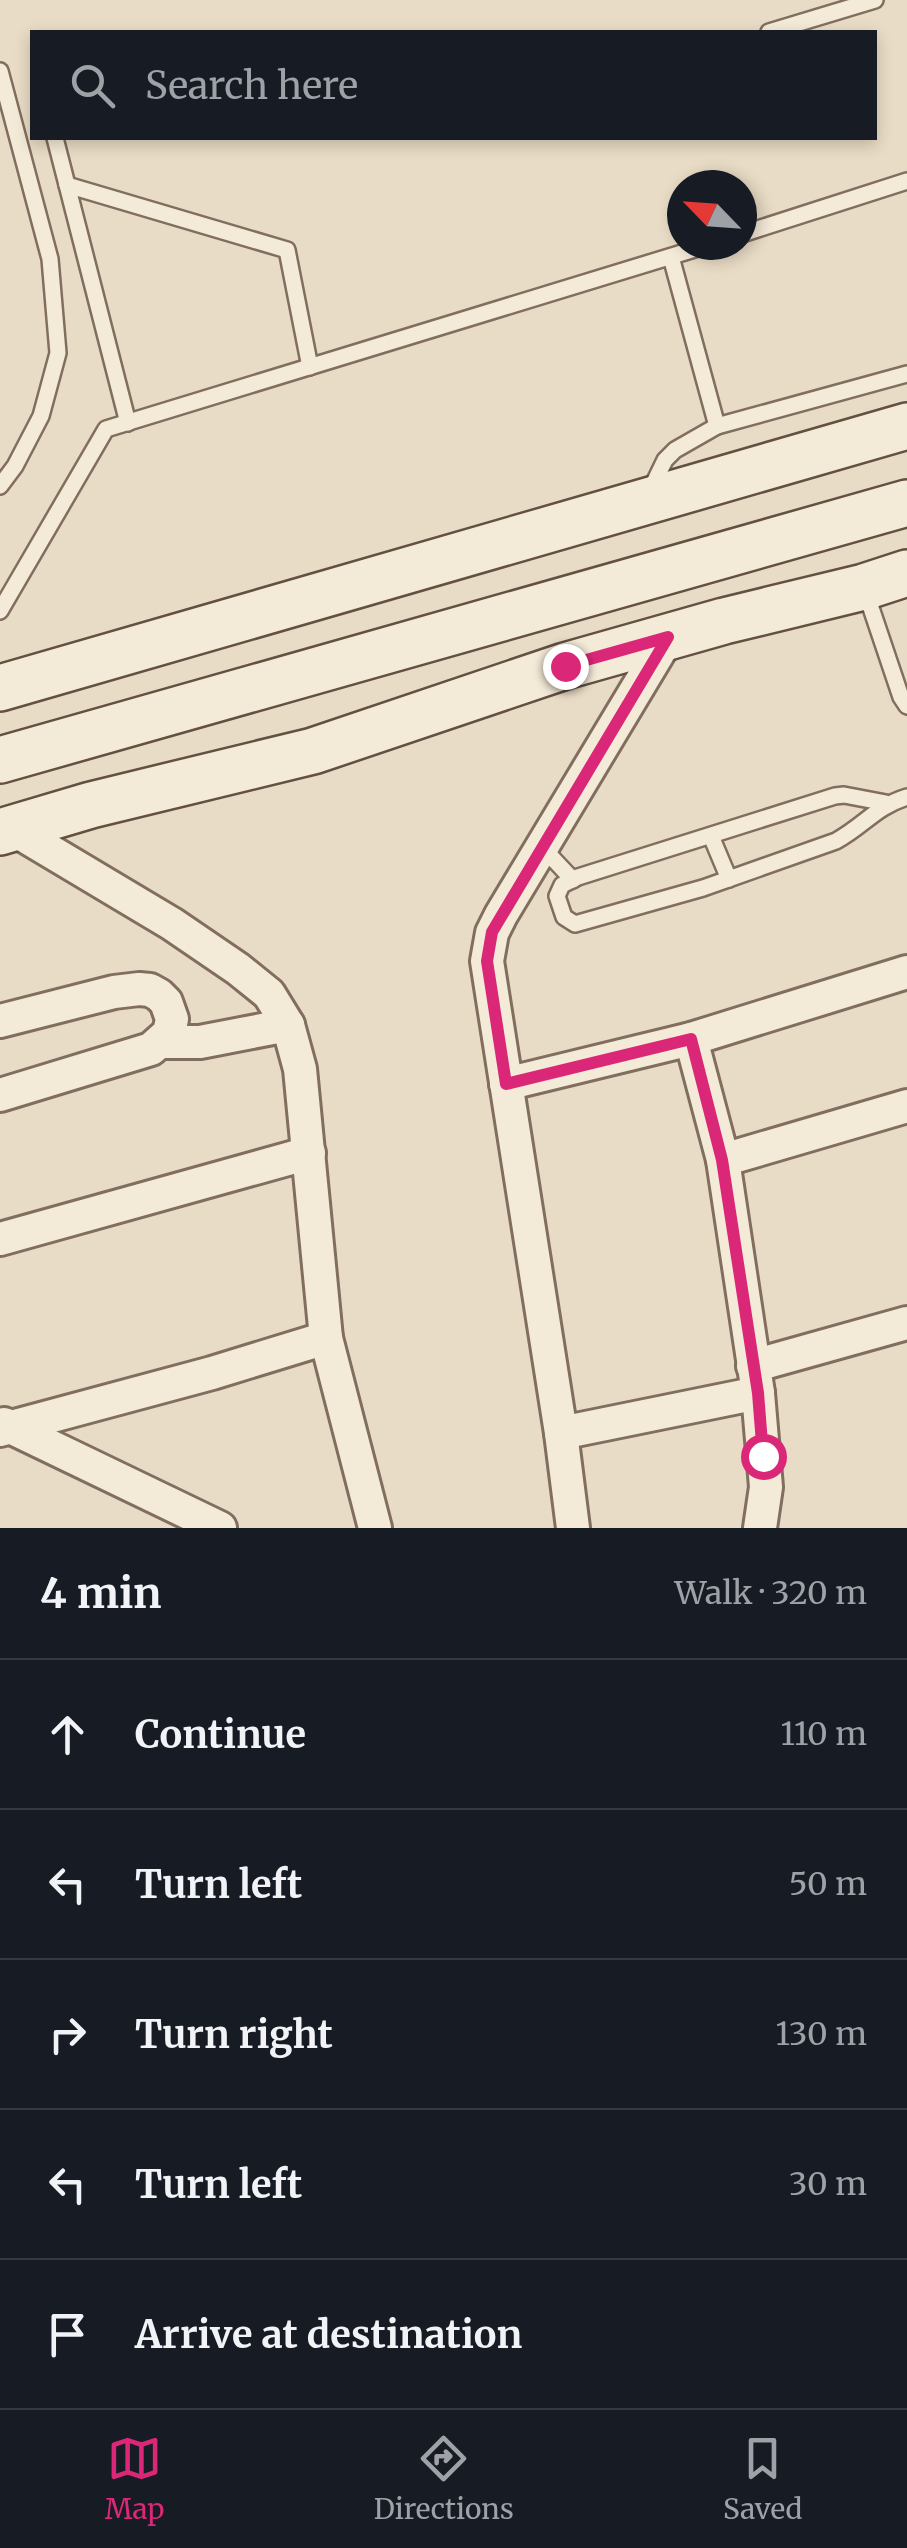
<!DOCTYPE html>
<html lang="en">
<head>
<meta charset="utf-8">
<style>
	body { margin:0; font-family:Merriweather,serif; background:#242831; color:#f1f3f6 }
	.compass { position:absolute; left:667px; top:170px; width:90px; height:90px; border-radius:50%; background:#171b24; box-shadow:0 5px 15px #0003; rotate:295deg }
	.stop { position:absolute; width:30px; height:30px; margin:-22px; border:8px solid #db2777; border-radius:50%; background:#fff }
	.stop.end { background:#db2777; border-color:#fff; box-shadow:0 2px 10px #0008 }
	.list { margin:0; padding:0; list-style:none }
	h2 { display:flex; justify-content:space-between; align-items:center; height:130px; margin:0; padding:0 40px; font-size:42px }
	h2 small { font-size:32px; font-weight:400; color:#9ea1a6 }
	.list li { display:grid; grid-template-columns:65px 1fr auto; gap:30px; align-items:center; box-sizing:border-box; height:150px; padding:0 40px; border-top:2px solid #363941 }
	.list b { display:block; font-size:38px; white-space:nowrap }
	.list em { font-size:32px; font-style:normal; color:#9ea1a6 }
	.icon { flex:none; width:55px; height:55px; fill:none; stroke:currentColor; stroke-width:2; stroke-linecap:round; stroke-linejoin:round }
	.map { position:relative; flex:none; width:907px; height:1528px; overflow:hidden }
	.search { position:absolute; background:#171b24; box-shadow:0 5px 15px #0003; left:30px; right:30px; top:30px; height:110px; display:flex; align-items:center; gap:25px; box-sizing:border-box; padding:0 35px; border-radius:0px; color:#9ea1a6; font-size:38px }
	.sheet { height:880px; background:#171b24 }
	nav { display:flex; justify-content:space-around; align-items:center; box-sizing:border-box; height:140px; border-top:2px solid #363941; background:#171b24; font-size:28px; color:#9ea1a6 }
	nav a { display:grid; justify-items:center; gap:5px }
	nav .on { color:#db2777 }
	.map>svg:first-child { display:block }
</style>
</head>
<body>
<div class="map">
<svg width="907" height="1528" viewBox="0 0 907 1528">
	<rect width="100%" height="100%" fill="#e9dcc6"/>
	<g fill="none" stroke-linecap="round" stroke-linejoin="round">
		<g stroke="#826e5e" stroke-width="20">
			<g id="lane">
				<path d="M769,32L875,0"/>
				<path d="M0,71L50,259L58,353L41,416L15,466L0,486"/>
				<path d="M55,138L128,423"/>
				<path d="M67,185L287,250L310,367"/>
				<path d="M742,234L907,181"/>
				<path d="M671,257L717,426"/>
				<path d="M649,493L665,460L675,450L717,426L907,374"/>
				<path d="M866,593L901,697L907,706"/>
				<path d="M0,611L106,429L708,245"/>
				<path d="M886,803L844,795L835,796L578,877L562,885L557,896L564,917L575,924L703,888L836,841C865,825 875,807 907,797"/>
				<path d="M711,836L729,879"/>
				<path d="M542,847L573,880"/>
			</g>
		</g>
		<g stroke="#826e5e" stroke-width="38">
			<g id="street">
				<path d="M13,829L172,924L238,969L269,994L288,1025L300,1069L326,1338L375,1528"/>
				<path d="M0,1021L114,992L139,989L150,990L159,995L166,1002L172,1019L169,1033L151,1049L0,1095"/>
				<path d="M691,1039L723,1160L758,1393L766,1487L760,1528"/>
				<path d="M162,1042H200L288,1025"/>
				<path d="M506,1084L691,1039L907,972"/>
				<path d="M723,1160L907,1106"/>
				<path d="M0,1239L309,1153"/>
				<path d="M753,1366L907,1323"/>
				<path d="M4,1424L220,1528"/>
				<path d="M0,1430L212,1373L326,1338"/>
				<path d="M561,1433L758,1393"/>
				<path d="M573,1528L561,1433L487,961L492,933L501,915L668,637"/>
			</g>
		</g>
		<g stroke="#635041" stroke-width="50">
			<g id="secondary">
				<path d="M0,688L907,426"/>
				<path d="M0,760L907,503"/>
				<path d="M0,832L91,805L313,751L565,666L724,621L864,587L907,573"/>
			</g>
		</g>
		<use href="#lane" stroke="#f4ead8" stroke-width="15"/>
		<use href="#street" stroke="#f4ead8" stroke-width="32"/>
		<use href="#secondary" stroke="#f4ead8" stroke-width="45"/>
	</g>
	<g fill="none" stroke-linecap="round" stroke-linejoin="round">
		<path stroke="#db2777" stroke-width="12" d="M565,666L668,637L492,932L487,961L506,1084L691,1039L722,1160L758,1393L763,1456"/>
	</g>
</svg>
<svg class="compass" viewBox="-18 -18 36 36"><path d="M0-13l5 13h-10z" fill="#e53935"/><path d="M0 13l5-13h-10z" fill="#9ea1a6"/></svg>
<div class="stop" style="left:763px;top:1456px"></div>
<div class="stop end" style="left:565px;top:666px"></div>
<div class="search"><svg class="icon" aria-label="search" viewBox="0 0 24 24"><circle cx="10" cy="10" r="6"/><path d="M15 15l6 6"/></svg>Search here</div>
</div>
<section class="sheet">
<h2>4 min<small>Walk · 320 m</small></h2>
<ul class="list">
<li><svg class="icon" aria-label="ahead" viewBox="0 0 24 24"><path d="M12 20V5M6 11l6-6 6 6"/></svg><div><b>Continue</b></div><em>110 m</em></li>
<li><svg class="icon" aria-label="left" viewBox="0 0 24 24"><path d="M17 20v-9H6M10 6l-5 5 5 5"/></svg><div><b>Turn left</b></div><em>50 m</em></li>
<li><svg class="icon" aria-label="right" viewBox="0 0 24 24"><path d="M7 20v-9h11M14 6l5 5-5 5"/></svg><div><b>Turn right</b></div><em>130 m</em></li>
<li><svg class="icon" aria-label="left" viewBox="0 0 24 24"><path d="M17 20v-9H6M10 6l-5 5 5 5"/></svg><div><b>Turn left</b></div><em>30 m</em></li>
<li><svg class="icon" aria-label="arrive" viewBox="0 0 24 24"><path d="M6 21V4h12l-3 4 3 4H6"/></svg><div><b>Arrive at destination</b></div></li>
</ul>
</section>
<nav>
<a class="on"><svg class="icon" aria-label="map" viewBox="0 0 24 24"><path d="M3 6l6-2 6 2 6-2v14l-6 2-6-2-6 2zM9 4v14M15 6v14"/></svg>Map</a>
<a><svg class="icon" aria-label="directions" viewBox="0 0 24 24"><path d="M12 3l9 9-9 9-9-9zM9 14v-3h6M13 9l2 2-2 2"/></svg>Directions</a>
<a><svg class="icon" aria-label="saved" viewBox="0 0 24 24"><path d="M7 4h10v16l-5-4-5 4z"/></svg>Saved</a>
</nav>
</body>
</html>
